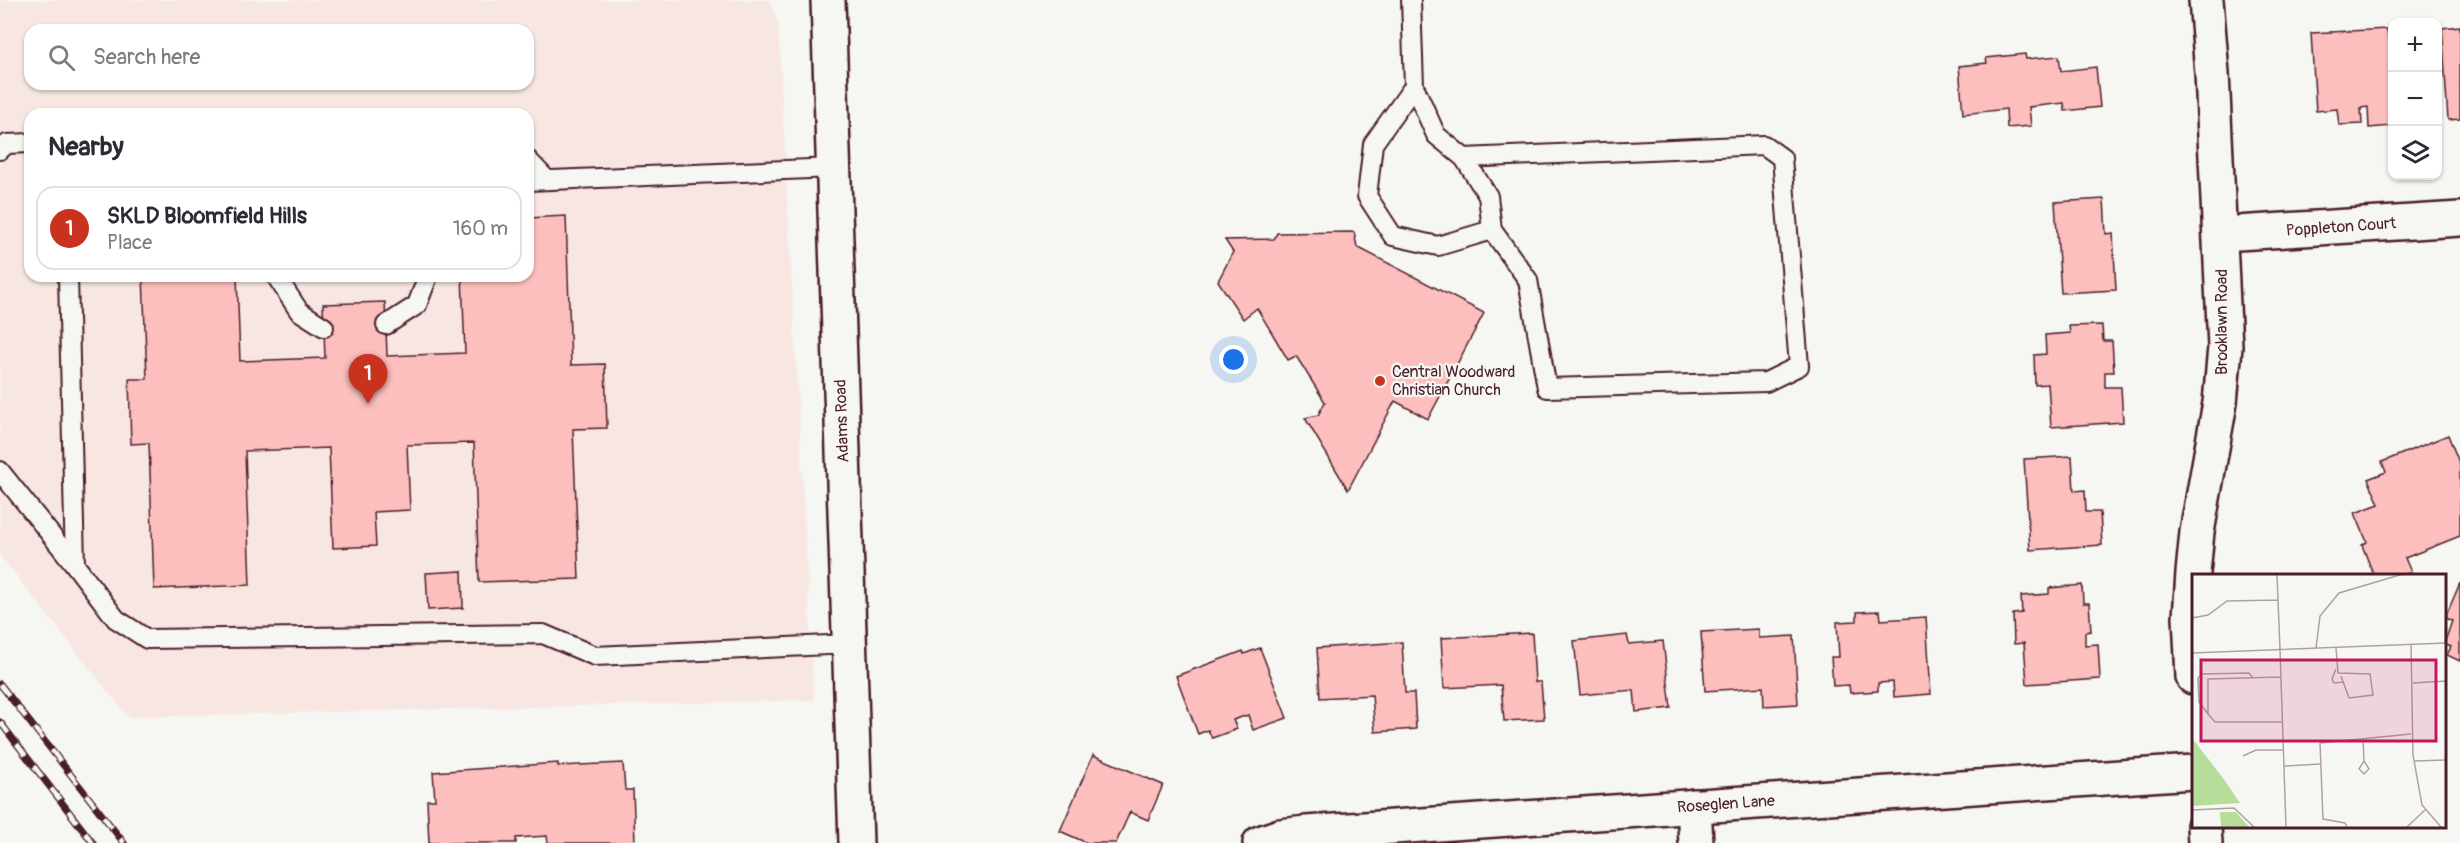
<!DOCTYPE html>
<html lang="en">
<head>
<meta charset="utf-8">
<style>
	body { margin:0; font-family:Pangolin,sans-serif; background:#f2f2f3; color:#2b2b33 }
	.controls { position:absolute; right:18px; top:18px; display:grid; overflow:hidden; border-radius:12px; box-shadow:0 2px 4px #0004 }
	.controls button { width:54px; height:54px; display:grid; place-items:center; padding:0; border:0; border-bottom:2px solid #e1e1e2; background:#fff; color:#2b2b33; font:30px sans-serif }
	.you { position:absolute; left:1234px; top:360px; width:21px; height:21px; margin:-15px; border:4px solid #fff; border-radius:50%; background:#1a73e8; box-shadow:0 0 0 9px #1a73e833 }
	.badge { display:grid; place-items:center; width:39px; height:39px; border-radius:50%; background:#c8321e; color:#fff; font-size:20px; font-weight:700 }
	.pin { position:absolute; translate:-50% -50px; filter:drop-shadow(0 2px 3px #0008) }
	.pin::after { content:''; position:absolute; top:32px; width:21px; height:18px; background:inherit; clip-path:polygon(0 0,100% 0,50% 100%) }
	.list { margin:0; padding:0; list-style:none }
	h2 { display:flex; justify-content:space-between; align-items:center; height:78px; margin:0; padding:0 24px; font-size:26px }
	h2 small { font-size:20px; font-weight:400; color:#7c7c81 }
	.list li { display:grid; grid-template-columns:39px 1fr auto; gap:18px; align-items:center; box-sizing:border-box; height:84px; margin:0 12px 12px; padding:0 12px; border:2px solid #e1e1e2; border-radius:18px }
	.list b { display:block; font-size:22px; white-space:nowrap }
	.list p { margin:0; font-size:20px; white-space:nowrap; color:#7c7c81 }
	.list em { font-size:20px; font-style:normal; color:#7c7c81 }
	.icon { flex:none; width:33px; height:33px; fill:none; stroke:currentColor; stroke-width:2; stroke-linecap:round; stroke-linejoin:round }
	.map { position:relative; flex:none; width:2460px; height:843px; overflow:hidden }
	.search { position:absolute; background:#fff; box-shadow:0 2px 4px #0004; left:24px; top:24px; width:510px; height:66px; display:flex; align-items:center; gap:15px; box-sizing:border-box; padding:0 21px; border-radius:18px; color:#7c7c81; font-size:22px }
	.panel { position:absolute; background:#fff; box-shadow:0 2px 4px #0004; left:24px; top:108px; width:510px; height:174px; border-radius:18px }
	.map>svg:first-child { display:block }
</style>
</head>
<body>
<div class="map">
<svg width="2460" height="843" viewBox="0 0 2460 843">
	<rect width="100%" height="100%" fill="#f6f6f2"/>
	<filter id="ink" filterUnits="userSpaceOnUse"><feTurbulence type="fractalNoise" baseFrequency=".0167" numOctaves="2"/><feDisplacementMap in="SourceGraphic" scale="12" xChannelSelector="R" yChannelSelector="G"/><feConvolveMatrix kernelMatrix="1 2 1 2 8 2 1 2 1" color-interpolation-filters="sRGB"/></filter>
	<g filter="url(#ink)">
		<path fill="#f8e6e2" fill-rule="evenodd" d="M0,0H769L778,22L814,700L128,717L0,555ZM30,30H528V84H30ZM30,114H528V276H30Z"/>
		<g fill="#fcbfbd" stroke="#4a1f2b" stroke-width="1.5">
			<path d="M2460,26V119L2448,120L2442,28Z"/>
			<path d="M2387,29L2388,35L2392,34V126L2369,128L2368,107L2361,108L2362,124L2339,125L2337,109L2316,111L2311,33Z"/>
			<path d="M2025,54L2026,59L2059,56L2061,71L2096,67L2100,107L2065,111L2064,103L2029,107L2031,126L2007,128L2006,109L1963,114L1959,66L1987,63L1986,58Z"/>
			<path d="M2104,199L2106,234L2113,233L2116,290L2061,293L2055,202Z"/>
			<path d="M566,216L571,365L605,364L607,428L573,429L579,579L479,582L474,443L407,445L410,510L374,512L376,546L333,548L329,448L245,451L250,585L154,589L149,443L131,444L129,379H147L143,276H237L240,361L325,358L323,304L385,302L387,356L465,353L462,276H528V218Z"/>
			<path d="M1354,232L1357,247L1484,313L1428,419L1395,401L1348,490L1305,418L1318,415L1325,402L1296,356L1288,360L1257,308L1243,319L1218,281L1233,252L1225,240L1274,239L1277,233Z"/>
			<path d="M2102,325L2103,341H2112L2114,372H2105V387H2121L2123,422L2051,427L2048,384L2035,385L2034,355L2046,354L2045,335L2070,333L2069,326Z"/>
			<path d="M2448,435L2460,465V536L2405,558L2411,572L2401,576H2374L2362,545L2367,542L2355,513L2379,504L2368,479L2386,472L2382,462Z"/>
			<path d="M2072,456L2074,491L2085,490L2086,512H2100L2102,545L2030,550L2024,459Z"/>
			<path d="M462,571L463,608L428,610L426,573Z"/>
			<path d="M2460,583V661L2447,655L2451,647L2444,644L2452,621L2445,618Z"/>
			<path d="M2082,585L2083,603H2089L2091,631L2085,632V645L2098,644L2100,679L2027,684L2024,643L2014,644L2013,614L2022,613L2021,596L2049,594V588Z"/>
			<path d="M1880,611L1881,620L1926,617L1931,694L1894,697L1893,682L1878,683V691L1850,693L1849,685L1833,686L1831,657H1839L1837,622L1857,621V612Z"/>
			<path d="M1759,629V638L1794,636L1798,704L1764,706L1763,687L1705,691L1701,632Z"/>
			<path d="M1532,633L1535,682H1541L1544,719L1504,721L1501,685L1444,688L1441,638Z"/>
			<path d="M1627,635L1629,644L1663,641L1671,708L1636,712L1634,690L1580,695L1574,641Z"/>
			<path d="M1402,642L1405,693H1414L1416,729L1375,732L1372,695L1320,698L1317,648Z"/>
			<path d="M1260,648L1287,718L1253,730L1248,715L1233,720L1237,729L1212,738L1208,730L1198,734L1176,676L1243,651L1244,654Z"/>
			<path d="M1093,755L1163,785L1148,820L1130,812L1116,843H1087L1060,831Z"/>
			<path d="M558,763V766L623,763L625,790H633L635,843H548L547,836L516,838V843H429L427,800H435L433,772Z"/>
		</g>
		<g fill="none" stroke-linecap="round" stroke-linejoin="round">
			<g stroke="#4a1f2b" stroke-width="22">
				<g id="lane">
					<path d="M1411,0L1414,86L1436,135L1464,158L1488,196L1492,230L1528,280L1547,388L1766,382L1799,366L1782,158L1764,145L1464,158"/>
					<path d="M1414,86L1373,144L1367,196L1393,236L1438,246L1492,230"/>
					<path d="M0,150L7,144L30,143"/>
					<path d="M528,160L547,180"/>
					<path d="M528,181L834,168"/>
					<path d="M68,276L75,565L116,619L147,639L543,634L595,656L849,644"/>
					<path d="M276,276L299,311L324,327"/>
					<path d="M386,325L417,305L428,276"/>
					<path d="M0,471L75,565"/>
				</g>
			</g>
			<g stroke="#4a1f2b" stroke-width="38">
				<g id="street">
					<path d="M2221,234L2460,219"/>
					<path d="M2193,677L2190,617L2193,573L2197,532L2220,403L2225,347L2212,73L2206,0"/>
					<path d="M1694,806L1696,843"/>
					<path d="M2204,826L2205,843"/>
					<path d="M1260,843L1280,836L1306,833L2193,772"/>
				</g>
			</g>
			<g stroke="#4a1f2b" stroke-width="38">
				<path id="secondary" d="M828,0L856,843"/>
			</g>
			<use href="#lane" stroke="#f6f6f2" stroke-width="18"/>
			<use href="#street" stroke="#f6f6f2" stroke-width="33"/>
			<use href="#secondary" stroke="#f6f6f2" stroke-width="33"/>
			<g stroke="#4a1f2b" stroke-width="7">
				<g id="rail">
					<path d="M0,684L124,843"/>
					<path d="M0,722L93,843"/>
				</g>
			</g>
			<use href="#rail" stroke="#f6f6f2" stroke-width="4.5" stroke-dasharray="14" stroke-linecap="butt"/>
		</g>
	</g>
	<circle fill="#c8321e" stroke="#f6f6f2" stroke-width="2" cx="1380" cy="381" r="6"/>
	<g text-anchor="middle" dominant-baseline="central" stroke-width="4.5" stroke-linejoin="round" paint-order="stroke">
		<g font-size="16" fill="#4a1f2b" stroke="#f6f6f2">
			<text transform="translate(2341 227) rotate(-4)">Poppleton Court</text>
			<text transform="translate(2222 322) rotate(-90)">Brooklawn Road</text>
			<text transform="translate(842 421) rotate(-92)">Adams Road</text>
			<text transform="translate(1726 804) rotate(-4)">Roseglen Lane</text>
		</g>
		<g font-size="16" fill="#4a1f2b" stroke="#f6f6f2" text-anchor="start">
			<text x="1392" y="372">Central Woodward<tspan x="1392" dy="18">Christian Church</tspan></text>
		</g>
	</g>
	<g transform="translate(2192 574)">
		<rect width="254" height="254" fill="#f6f6f2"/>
		<path d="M0,164L31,204L48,229L0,232ZM28,238H44L57,253H29Z" fill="#b6de9a"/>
		<path fill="none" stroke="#b1a0a2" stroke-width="1.5" d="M85,0L88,76M0,44L16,41L35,27L86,26M253,69L254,33M219,71L221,181L230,231L249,253M124,74L128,42L147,19L211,0M144,74L146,99L178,100L181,121L157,124L149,102M88,76L94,253M0,79L254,69M144,95L140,105L142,109L152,108M89,103L16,105V140L23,148H90M221,109L254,107M16,140L7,128L6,104L10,100L57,99L61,104M171,164L172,187L167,195L172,200L177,195L172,187M51,182L64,176H91M223,187L254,186M92,192L128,190M0,236L42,234L62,253M155,253L153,249L131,245L128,169L219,160M215,253L233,236"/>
		<path fill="#c2185b" fill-opacity="0.15" stroke="#c2185b" stroke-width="3" d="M9,86H244V167H9Z"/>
		<rect width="254" height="254" fill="none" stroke="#4a1f2b" stroke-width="3"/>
	</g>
</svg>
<div class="controls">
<button>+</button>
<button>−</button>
<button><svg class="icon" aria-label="layers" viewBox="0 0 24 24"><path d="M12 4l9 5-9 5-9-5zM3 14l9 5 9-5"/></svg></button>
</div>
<div class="you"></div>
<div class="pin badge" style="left:368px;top:404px">1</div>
<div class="search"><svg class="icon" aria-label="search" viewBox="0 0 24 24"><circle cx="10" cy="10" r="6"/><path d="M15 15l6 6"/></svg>Search here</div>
<section class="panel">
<h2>Nearby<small></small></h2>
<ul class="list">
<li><span class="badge">1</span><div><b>SKLD Bloomfield Hills</b><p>Place</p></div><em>160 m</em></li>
</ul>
</section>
</div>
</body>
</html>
